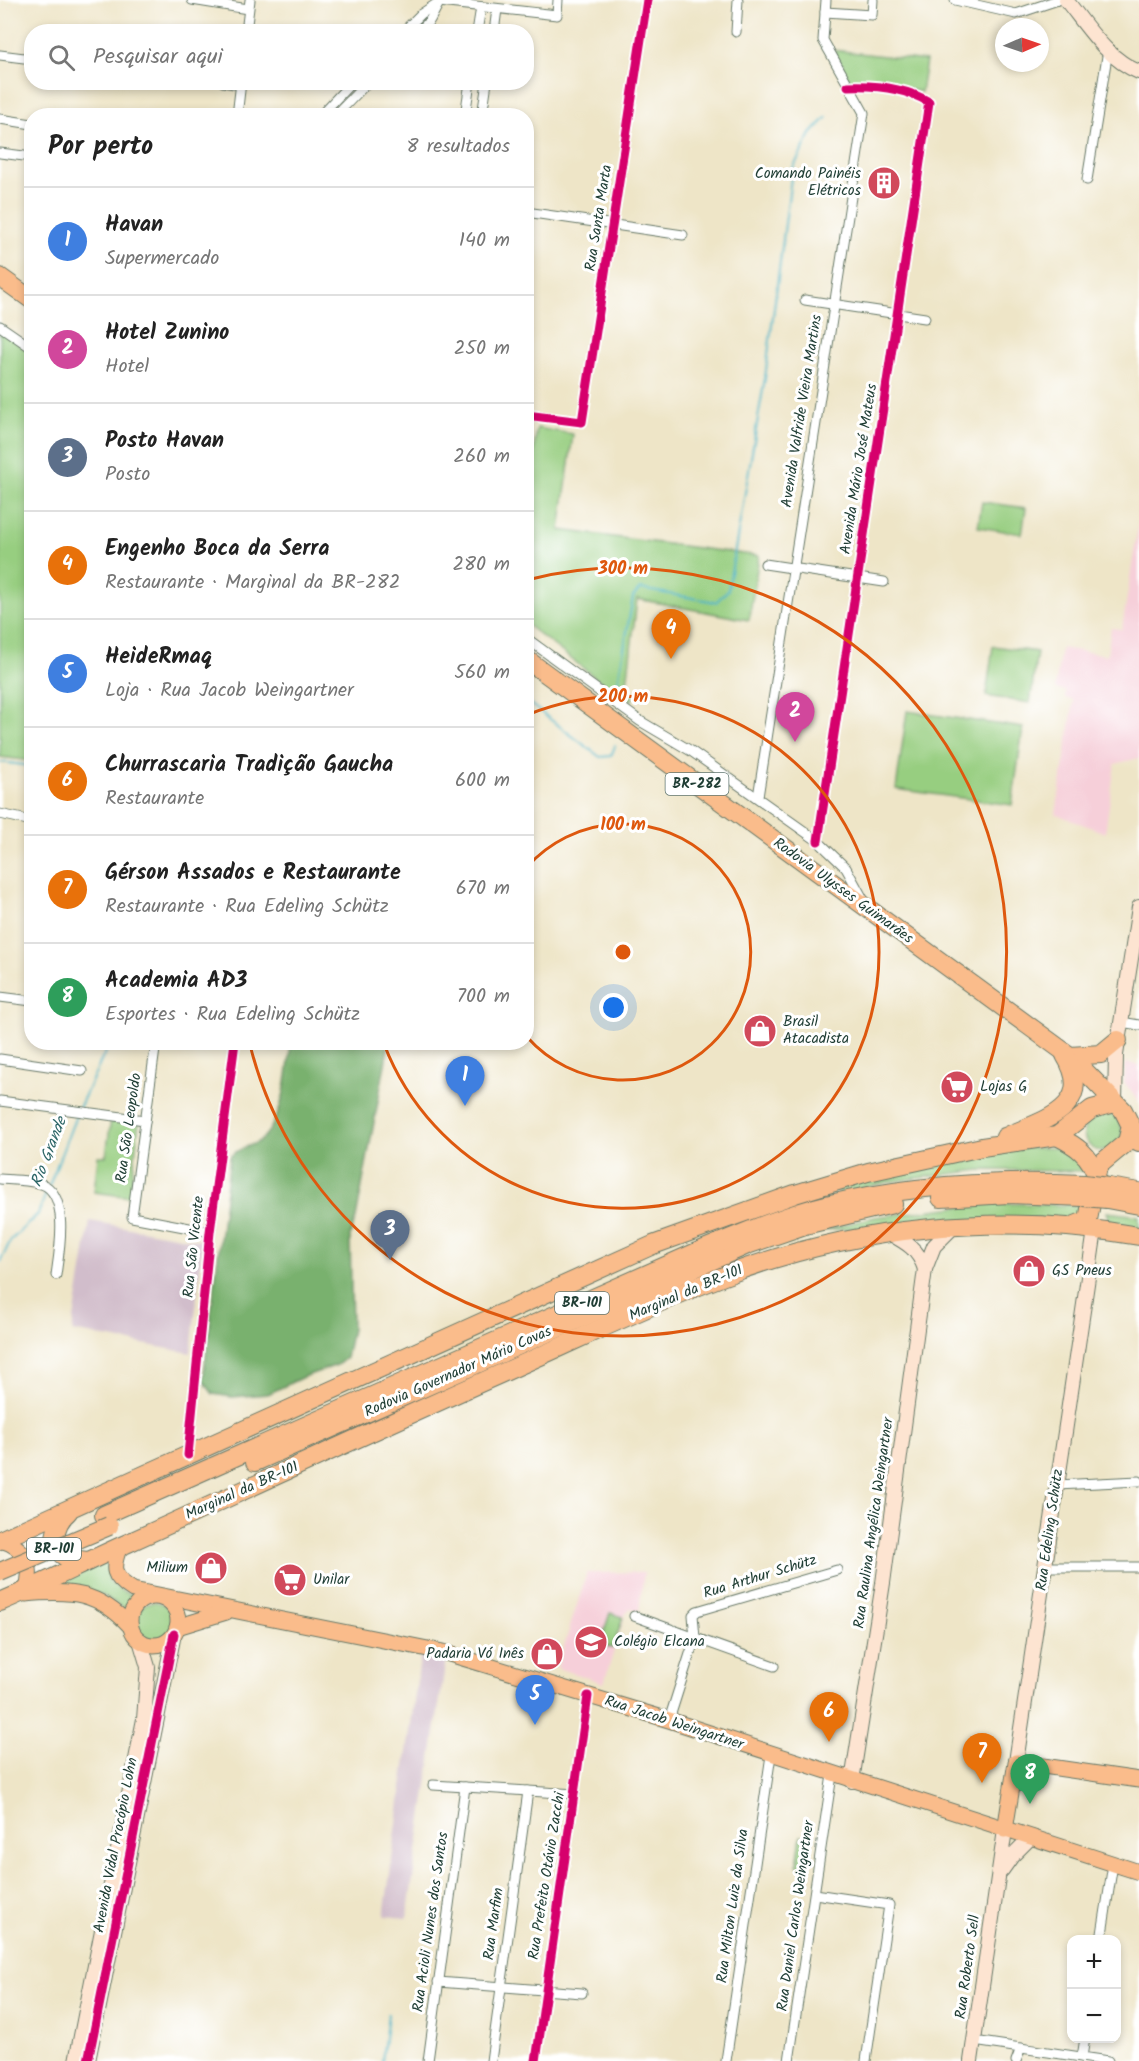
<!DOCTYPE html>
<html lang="pt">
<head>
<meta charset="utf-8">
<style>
	body { margin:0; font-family:Kalam,sans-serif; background:#f6f6f6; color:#222 }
	.controls { position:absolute; right:18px; bottom:18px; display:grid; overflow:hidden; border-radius:12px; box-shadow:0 3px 9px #0003 }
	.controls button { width:54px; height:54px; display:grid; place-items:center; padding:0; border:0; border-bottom:2px solid #e0e0e0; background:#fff; color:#222; font:30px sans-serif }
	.compass { position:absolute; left:995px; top:18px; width:54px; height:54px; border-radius:50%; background:#fff; box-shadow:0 3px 9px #0003; rotate:88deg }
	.you { position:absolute; left:614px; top:1008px; width:21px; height:21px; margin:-15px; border:4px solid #fff; border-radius:50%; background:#1a73e8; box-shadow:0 0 0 9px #1a73e833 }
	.badge { display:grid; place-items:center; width:39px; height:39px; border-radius:50%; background:#b45309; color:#fff; font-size:20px; font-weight:700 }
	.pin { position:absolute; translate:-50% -50px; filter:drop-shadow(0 2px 3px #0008) }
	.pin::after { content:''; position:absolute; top:32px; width:21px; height:18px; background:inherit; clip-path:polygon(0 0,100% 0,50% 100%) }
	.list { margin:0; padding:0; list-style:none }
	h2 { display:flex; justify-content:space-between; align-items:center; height:78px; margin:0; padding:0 24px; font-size:26px }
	h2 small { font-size:20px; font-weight:400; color:#767676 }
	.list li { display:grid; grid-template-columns:39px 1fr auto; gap:18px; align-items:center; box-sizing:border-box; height:108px; padding:0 24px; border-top:2px solid #e0e0e0 }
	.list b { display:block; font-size:22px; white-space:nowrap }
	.list p { margin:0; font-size:20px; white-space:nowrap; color:#767676 }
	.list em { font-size:20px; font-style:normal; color:#767676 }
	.icon { flex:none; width:33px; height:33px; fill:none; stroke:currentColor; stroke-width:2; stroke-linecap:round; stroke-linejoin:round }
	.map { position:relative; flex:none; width:1139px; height:2061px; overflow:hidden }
	.search { position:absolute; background:#fff; box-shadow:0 3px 9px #0003; left:24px; top:24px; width:510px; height:66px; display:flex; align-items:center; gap:15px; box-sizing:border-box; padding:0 21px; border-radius:24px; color:#767676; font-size:22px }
	.panel { position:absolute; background:#fff; box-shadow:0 3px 9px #0003; left:24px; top:108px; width:510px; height:942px; border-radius:24px }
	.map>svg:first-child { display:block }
</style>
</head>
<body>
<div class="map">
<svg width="1139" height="2061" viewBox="0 0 1139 2061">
	<rect width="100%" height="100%" fill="#fff"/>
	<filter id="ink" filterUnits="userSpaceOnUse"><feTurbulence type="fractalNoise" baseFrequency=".0167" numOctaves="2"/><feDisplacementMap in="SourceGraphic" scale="12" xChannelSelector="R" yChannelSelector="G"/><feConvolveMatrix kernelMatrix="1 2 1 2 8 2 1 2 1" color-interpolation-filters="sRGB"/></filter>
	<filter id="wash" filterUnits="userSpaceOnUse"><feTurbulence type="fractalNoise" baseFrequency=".008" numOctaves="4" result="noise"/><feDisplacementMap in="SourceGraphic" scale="24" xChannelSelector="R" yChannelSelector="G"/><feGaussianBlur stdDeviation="1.35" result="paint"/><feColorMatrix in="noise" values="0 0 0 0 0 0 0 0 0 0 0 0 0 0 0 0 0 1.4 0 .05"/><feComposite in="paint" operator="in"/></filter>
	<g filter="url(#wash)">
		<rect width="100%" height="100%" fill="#eee5c7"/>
		<g fill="#f6cfd9">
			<path d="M1139,520V758L1115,764L1105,833L1056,814L1074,700L1065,698L1066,691L1055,689L1061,648L1107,655L1111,628L1122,629Z"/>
			<path d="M1126,1063L1139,1065V1103L1124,1082Z"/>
			<path d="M644,1572L639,1611L630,1608L625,1615L604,1683L557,1668L587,1573Z"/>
		</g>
		<g fill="#d1bdcb">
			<path d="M90,1221L203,1241L191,1353L72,1331Z"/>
			<path d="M421,1652L446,1659L407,1918L384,1916Z"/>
		</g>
		<g fill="#97ce80" stroke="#5b865a" stroke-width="1.5">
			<path d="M833,50L926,61L921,92L903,88L850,82Z"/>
			<path d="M0,330L31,352V761L0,757Z"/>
			<path d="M537,428L573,434L560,530L759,556L749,620L637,599L627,684L633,698L632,700L621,697L527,625V495Z"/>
			<path d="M982,502L1026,508L1022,534L978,527Z"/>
			<path d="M993,646L1037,652L1030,703L986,696Z"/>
			<path d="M907,711L1023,728L1012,805L896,789Z"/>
			<circle cx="1103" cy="1132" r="19"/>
			<path d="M111,1119L139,1123L130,1197L94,1192L98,1156H106Z"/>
			<path d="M1015,1148H1071L1091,1171L980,1170L894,1181L839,1193L838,1189L883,1175Z"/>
			<path d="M989,1203L1089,1206L1085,1220H1008L824,1230L875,1217Z"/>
			<path d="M1107,1212L1139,1216V1230L1111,1223Z"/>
			<path d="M106,1561L109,1581L122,1591L137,1597L128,1611L102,1595L58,1584Z"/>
			<circle cx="154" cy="1621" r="19"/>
			<path d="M610,1613L623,1617L613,1648L600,1644Z"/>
			<path d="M801,1836L812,1838L808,1867L797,1865Z"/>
		</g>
		<path fill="#79b16e" stroke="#4c7751" stroke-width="1.5" d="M291,1043H389L356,1218L350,1236L352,1329L346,1358L337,1365L303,1377L268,1394L232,1397L213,1394L203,1380L230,1157C237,1147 254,1147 263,1138C284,1116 288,1072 291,1043Z"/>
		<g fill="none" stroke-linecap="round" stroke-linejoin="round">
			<g stroke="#48b3c6" stroke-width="2">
				<path d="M617,688L633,597L640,589L716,602L728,590L765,378L792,170L811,134L827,117"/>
				<path d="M526,701L600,757L611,756L615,746"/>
				<path d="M0,762L32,766"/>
				<path d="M79,1108L110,1042"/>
				<path d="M49,1186L77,1113"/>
				<path d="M0,1262L11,1240L38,1214L47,1191"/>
				<path d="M382,2061L388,2014"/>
			</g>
		</g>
	</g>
	<g filter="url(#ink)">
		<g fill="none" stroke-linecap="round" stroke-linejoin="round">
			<g stroke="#677867" stroke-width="11">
				<g id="street">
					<path d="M192,0L248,9"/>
					<path d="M955,0L1016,14L1058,0"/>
					<path d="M439,2L557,15L558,0"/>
					<path d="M825,12L872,15L873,0"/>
					<path d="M246,32L250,0"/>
					<path d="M403,32L421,14L439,2"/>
					<path d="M419,32L430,20L438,5"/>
					<path d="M477,32L481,7"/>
					<path d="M494,32L497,9"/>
					<path d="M736,32L738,0"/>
					<path d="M0,55L32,59"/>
					<path d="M223,82L240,85"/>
					<path d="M237,116L241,82"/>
					<path d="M320,116L352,82"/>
					<path d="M335,116L368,82"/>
					<path d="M465,116L470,82"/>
					<path d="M482,116L487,82"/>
					<path d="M0,119L32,124"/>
					<path d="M0,153L32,157"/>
					<path d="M1087,180L1108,50"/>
					<path d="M526,212L683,235"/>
					<path d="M805,300L925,318"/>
					<path d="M0,326L32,348"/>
					<path d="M526,415L582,422L647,0"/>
					<path d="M765,564L884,582"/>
					<path d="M526,638L640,721L691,751L818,841L846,868L863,899"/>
					<path d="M758,797L864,113L823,40L826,0"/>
					<path d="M0,814L32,821"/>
					<path d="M818,841L929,102C905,88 876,85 848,86"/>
					<path d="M0,997L32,1001"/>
					<path d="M1121,1022L1139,1025"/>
					<path d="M156,1042L132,1217L210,1232"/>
					<path d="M0,1059L82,1071"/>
					<path d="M0,1101L145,1120"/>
					<path d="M0,1179C13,1180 35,1180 46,1186C69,1201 59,1253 56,1275"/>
					<path d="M188,1455L210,1232L235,1042"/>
					<path d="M1057,1485L1139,1481"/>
					<path d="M1045,1567H1139"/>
					<path d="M634,1616L774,1666"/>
					<path d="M669,1720L695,1638L693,1615L697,1611L837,1570"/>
					<path d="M433,1785L575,1794"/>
					<path d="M815,1894L889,1905L866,2061"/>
					<path d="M1101,1940L1113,1864"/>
					<path d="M438,1982L582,1993"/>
					<path d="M974,2041L1108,2061"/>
					<path d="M1082,2057L1085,2038"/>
					<path d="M428,2061L465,1787"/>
					<path d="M491,2061L528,1791"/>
					<path d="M536,2061L588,1696"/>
					<path d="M726,2061L771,1755"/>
					<path d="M789,2061L832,1775"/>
					<path d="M1016,2061L1021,2048"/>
				</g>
			</g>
			<g stroke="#677867" stroke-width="16">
				<g id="secondary">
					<path d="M1066,0C1087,26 1107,59 1139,72"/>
					<path d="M1115,1103L1116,1055L1139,907"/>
					<path d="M889,1233C907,1243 918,1249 925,1269"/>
					<path d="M1016,1762L1095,1230"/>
					<path d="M852,1781L883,1583L925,1269L934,1246L953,1227"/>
					<path d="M1002,1870L1012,1856L1031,1837"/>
					<path d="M76,2061L144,1719L148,1667L140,1640"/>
					<path d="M88,2061L174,1634"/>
					<path d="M971,2061L1005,1830"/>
				</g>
			</g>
			<g stroke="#677867" stroke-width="17">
				<g id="primary">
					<path d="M1,1540C25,1547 35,1566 26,1590"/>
					<path d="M120,1546C111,1569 112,1577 133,1590L443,1652L669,1720L1139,1872"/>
					<path d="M26,1594C72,1590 98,1591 131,1627"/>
					<circle cx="154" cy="1621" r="24"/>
					<path d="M177,1627L226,1612"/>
					<path d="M1005,1830L1016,1762L1139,1780"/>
				</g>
			</g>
			<g stroke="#677867" stroke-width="20">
				<g id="highway">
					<path d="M0,277L32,300"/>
					<path d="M526,659L1070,1056L1123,1110L1139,1142"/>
					<path d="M1070,1056L1101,1054L1118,1040"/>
					<path d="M1057,1136C1075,1145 1091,1155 1096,1176"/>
					<path d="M1005,1137C1043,1120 1097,1108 1065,1055"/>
					<path d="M1108,1187L1139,1192"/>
					<path d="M941,1198L1009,1194L1083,1197"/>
					<path d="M1107,1199L1139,1205"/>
					<path d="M1070,1227L1088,1220L1098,1166L1127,1142L1131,1126"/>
					<path d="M255,1462L747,1245L805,1225L893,1204"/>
					<path d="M68,1512C55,1523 47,1550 68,1558C74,1560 82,1560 88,1561"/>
					<path d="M104,1515L697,1252C739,1235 781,1216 826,1205C912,1184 997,1180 1084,1184"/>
					<path d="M0,1540L653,1245L795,1194L868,1172L982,1147L1057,1136L1092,1109L1115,1103"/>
					<path d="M0,1602C43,1584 85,1562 128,1543C252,1487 376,1429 500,1374C575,1341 648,1305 724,1276C854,1226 1002,1212 1139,1236"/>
				</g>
			</g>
			<use href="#street" stroke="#fff" stroke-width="9"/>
			<use href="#secondary" stroke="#fde4d1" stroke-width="14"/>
			<use href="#primary" stroke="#fabc8b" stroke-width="15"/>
			<use href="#highway" stroke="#fabc8b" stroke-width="18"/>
			<g stroke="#677867" stroke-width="20" stroke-linecap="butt">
				<g id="highway-bridge">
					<path d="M1084,1184L1108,1187"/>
					<path d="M1083,1197L1107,1199"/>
					<path d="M0,1572L109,1526"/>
				</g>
			</g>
			<use href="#highway-bridge" stroke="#fabc8b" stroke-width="18"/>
			<g stroke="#fff" stroke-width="13">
				<g id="cycleway">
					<path d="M526,415L582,422L647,0"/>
					<path d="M818,841L929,102C905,88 876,85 848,86"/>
					<path d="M188,1455L210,1232L235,1042"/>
					<path d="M88,2061L174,1634"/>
					<path d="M536,2061L588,1696"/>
				</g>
			</g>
			<use href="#cycleway" stroke="#d6006c" stroke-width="9"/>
		</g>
	</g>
	<g fill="none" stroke="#de580e" stroke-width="3">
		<path d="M527 867A128 128 0 1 1 527 1037"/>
		<path d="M527 715A256 256 0 1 1 384 1044"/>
		<path d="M527 580A384 384 0 1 1 250 1045"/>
	</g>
	<defs>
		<g id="building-disc" transform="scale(1.725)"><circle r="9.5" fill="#d1495b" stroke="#fff"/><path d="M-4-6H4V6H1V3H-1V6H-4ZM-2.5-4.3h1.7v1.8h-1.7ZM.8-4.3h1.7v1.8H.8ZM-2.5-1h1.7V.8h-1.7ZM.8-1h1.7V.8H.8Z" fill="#fff"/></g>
		<g id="shop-disc" transform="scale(1.725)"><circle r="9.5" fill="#d1495b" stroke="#fff"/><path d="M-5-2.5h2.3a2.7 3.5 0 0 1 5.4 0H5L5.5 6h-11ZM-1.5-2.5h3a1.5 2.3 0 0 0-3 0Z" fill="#fff"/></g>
		<g id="supermarket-disc" transform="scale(1.725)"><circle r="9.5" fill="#d1495b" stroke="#fff"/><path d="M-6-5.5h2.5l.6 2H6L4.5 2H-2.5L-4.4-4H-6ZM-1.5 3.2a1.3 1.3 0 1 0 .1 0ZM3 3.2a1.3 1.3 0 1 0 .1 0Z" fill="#fff"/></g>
		<g id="school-disc" transform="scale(1.725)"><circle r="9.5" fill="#d1495b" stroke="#fff"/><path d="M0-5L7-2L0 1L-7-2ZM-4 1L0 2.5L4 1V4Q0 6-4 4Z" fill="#fff"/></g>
	</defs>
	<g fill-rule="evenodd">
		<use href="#building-disc" x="884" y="183"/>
		<use href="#shop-disc" x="760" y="1031"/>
		<use href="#supermarket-disc" x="957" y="1087"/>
		<use href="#shop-disc" x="1029" y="1271"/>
		<use href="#shop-disc" x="211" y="1568"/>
		<use href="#supermarket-disc" x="290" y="1580"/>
		<use href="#school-disc" x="591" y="1642"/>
		<use href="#shop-disc" x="547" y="1654"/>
	</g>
	<g text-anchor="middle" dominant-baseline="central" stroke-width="6" stroke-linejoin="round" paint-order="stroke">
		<g fill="#fff" stroke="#627771" stroke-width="1.5">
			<rect x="665.5" y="773" width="63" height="22" rx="4.5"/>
			<rect x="555" y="1292" width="54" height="22" rx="4.5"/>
			<rect x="27" y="1538" width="54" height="22" rx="4.5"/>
		</g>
		<g font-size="14" font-weight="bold" fill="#1f3d34">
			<text x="697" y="784">BR-282</text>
			<text x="582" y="1303">BR-101</text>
			<text x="54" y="1549">BR-101</text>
		</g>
		<g font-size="15" fill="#1f3d34" stroke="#fff" text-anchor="start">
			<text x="861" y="174" text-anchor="end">Comando Painéis<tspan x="861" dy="17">Elétricos</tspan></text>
			<text x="783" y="1022">Brasil<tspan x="783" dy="17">Atacadista</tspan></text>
			<text x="980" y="1087">Lojas G</text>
			<text x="1052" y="1271">GS Pneus</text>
			<text x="188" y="1568" text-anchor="end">Milium</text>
			<text x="313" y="1580">Unilar</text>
			<text x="614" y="1642">Colégio Elcana</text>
			<text x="524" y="1654" text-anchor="end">Padaria Vó Inês</text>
		</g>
		<g font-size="15" fill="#1f3d34" stroke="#fff">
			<text transform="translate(599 218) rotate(-81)">Rua Santa Marta</text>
			<text transform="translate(802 411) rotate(-81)">Avenida Valfride Vieira Martins</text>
			<text transform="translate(859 469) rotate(-81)">Avenida Mário José Mateus</text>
			<text transform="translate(843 891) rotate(36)">Rodovia Ulysses Guimarães</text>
			<text transform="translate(129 1128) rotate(-82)">Rua São Leopoldo</text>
			<text transform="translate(194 1247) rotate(-84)">Rua São Vicente</text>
			<text transform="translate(686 1293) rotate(-23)">Marginal da BR-101</text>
			<text transform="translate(458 1372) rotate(-24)">Rodovia Governador Mário Covas</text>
			<text transform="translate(242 1491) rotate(-24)">Marginal da BR-101</text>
			<text transform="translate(874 1523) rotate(-82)">Rua Raulina Angélica Weingartner</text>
			<text transform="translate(1050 1530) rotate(-82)">Rua Edeling Schütz</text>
			<text transform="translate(760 1577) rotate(-17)">Rua Arthur Schütz</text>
			<text transform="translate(674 1723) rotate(18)">Rua Jacob Weingartner</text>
			<text transform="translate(116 1845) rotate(-79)">Avenida Vidal Procópio Lohn</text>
			<text transform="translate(547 1876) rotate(-81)">Rua Prefeito Otávio Zacchi</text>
			<text transform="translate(733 1906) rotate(-82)">Rua Milton Luiz da Silva</text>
			<text transform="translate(796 1916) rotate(-82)">Rua Daniel Carlos Weingartner</text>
			<text transform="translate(431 1922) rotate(-82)">Rua Acioli Nunes dos Santos</text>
			<text transform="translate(494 1924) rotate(-82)">Rua Marfim</text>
			<text transform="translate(968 1967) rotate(-82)">Rua Roberto Sell</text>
		</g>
		<g font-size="16" font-style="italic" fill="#2d6667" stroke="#fff">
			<text transform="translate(49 1152) rotate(-69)">Rio Grande</text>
		</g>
	</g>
	<circle cx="623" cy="952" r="9" fill="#de580e" stroke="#fff" stroke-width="3"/>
	<g font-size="18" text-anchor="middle" font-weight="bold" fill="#de580e" stroke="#fff" stroke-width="6" stroke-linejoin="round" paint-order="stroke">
		<text x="623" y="574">300 m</text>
		<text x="623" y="702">200 m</text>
		<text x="623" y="830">100 m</text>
	</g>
</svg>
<div class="controls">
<button>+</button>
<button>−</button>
</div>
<svg class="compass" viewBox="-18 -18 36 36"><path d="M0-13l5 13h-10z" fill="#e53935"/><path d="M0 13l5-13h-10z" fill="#767676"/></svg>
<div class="you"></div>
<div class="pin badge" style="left:465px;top:1106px;background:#3f7fe0">1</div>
<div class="pin badge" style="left:795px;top:742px;background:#d1479c">2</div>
<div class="pin badge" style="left:390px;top:1260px;background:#5c6f8a">3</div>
<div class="pin badge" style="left:671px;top:659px;background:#e8710a">4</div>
<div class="pin badge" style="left:535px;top:1725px;background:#3f7fe0">5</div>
<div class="pin badge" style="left:829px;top:1742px;background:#e8710a">6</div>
<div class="pin badge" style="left:982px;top:1783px;background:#e8710a">7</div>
<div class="pin badge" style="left:1030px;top:1804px;background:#2e9e5b">8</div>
<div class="search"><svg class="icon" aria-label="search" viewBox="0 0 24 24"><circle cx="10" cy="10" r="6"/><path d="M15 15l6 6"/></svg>Pesquisar aqui</div>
<section class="panel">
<h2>Por perto<small>8 resultados</small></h2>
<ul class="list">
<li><span class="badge" style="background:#3f7fe0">1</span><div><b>Havan</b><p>Supermercado</p></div><em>140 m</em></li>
<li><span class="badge" style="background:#d1479c">2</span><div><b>Hotel Zunino</b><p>Hotel</p></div><em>250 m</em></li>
<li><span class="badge" style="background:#5c6f8a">3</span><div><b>Posto Havan</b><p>Posto</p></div><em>260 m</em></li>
<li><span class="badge" style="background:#e8710a">4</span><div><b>Engenho Boca da Serra</b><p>Restaurante · Marginal da BR-282</p></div><em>280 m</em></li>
<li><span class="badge" style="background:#3f7fe0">5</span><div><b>HeideRmaq</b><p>Loja · Rua Jacob Weingartner</p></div><em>560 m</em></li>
<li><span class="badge" style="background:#e8710a">6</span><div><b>Churrascaria Tradição Gaucha</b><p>Restaurante</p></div><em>600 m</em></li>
<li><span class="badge" style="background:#e8710a">7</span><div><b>Gérson Assados e Restaurante</b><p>Restaurante · Rua Edeling Schütz</p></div><em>670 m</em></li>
<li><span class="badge" style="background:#2e9e5b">8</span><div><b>Academia AD3</b><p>Esportes · Rua Edeling Schütz</p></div><em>700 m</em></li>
</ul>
</section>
</div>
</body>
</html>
